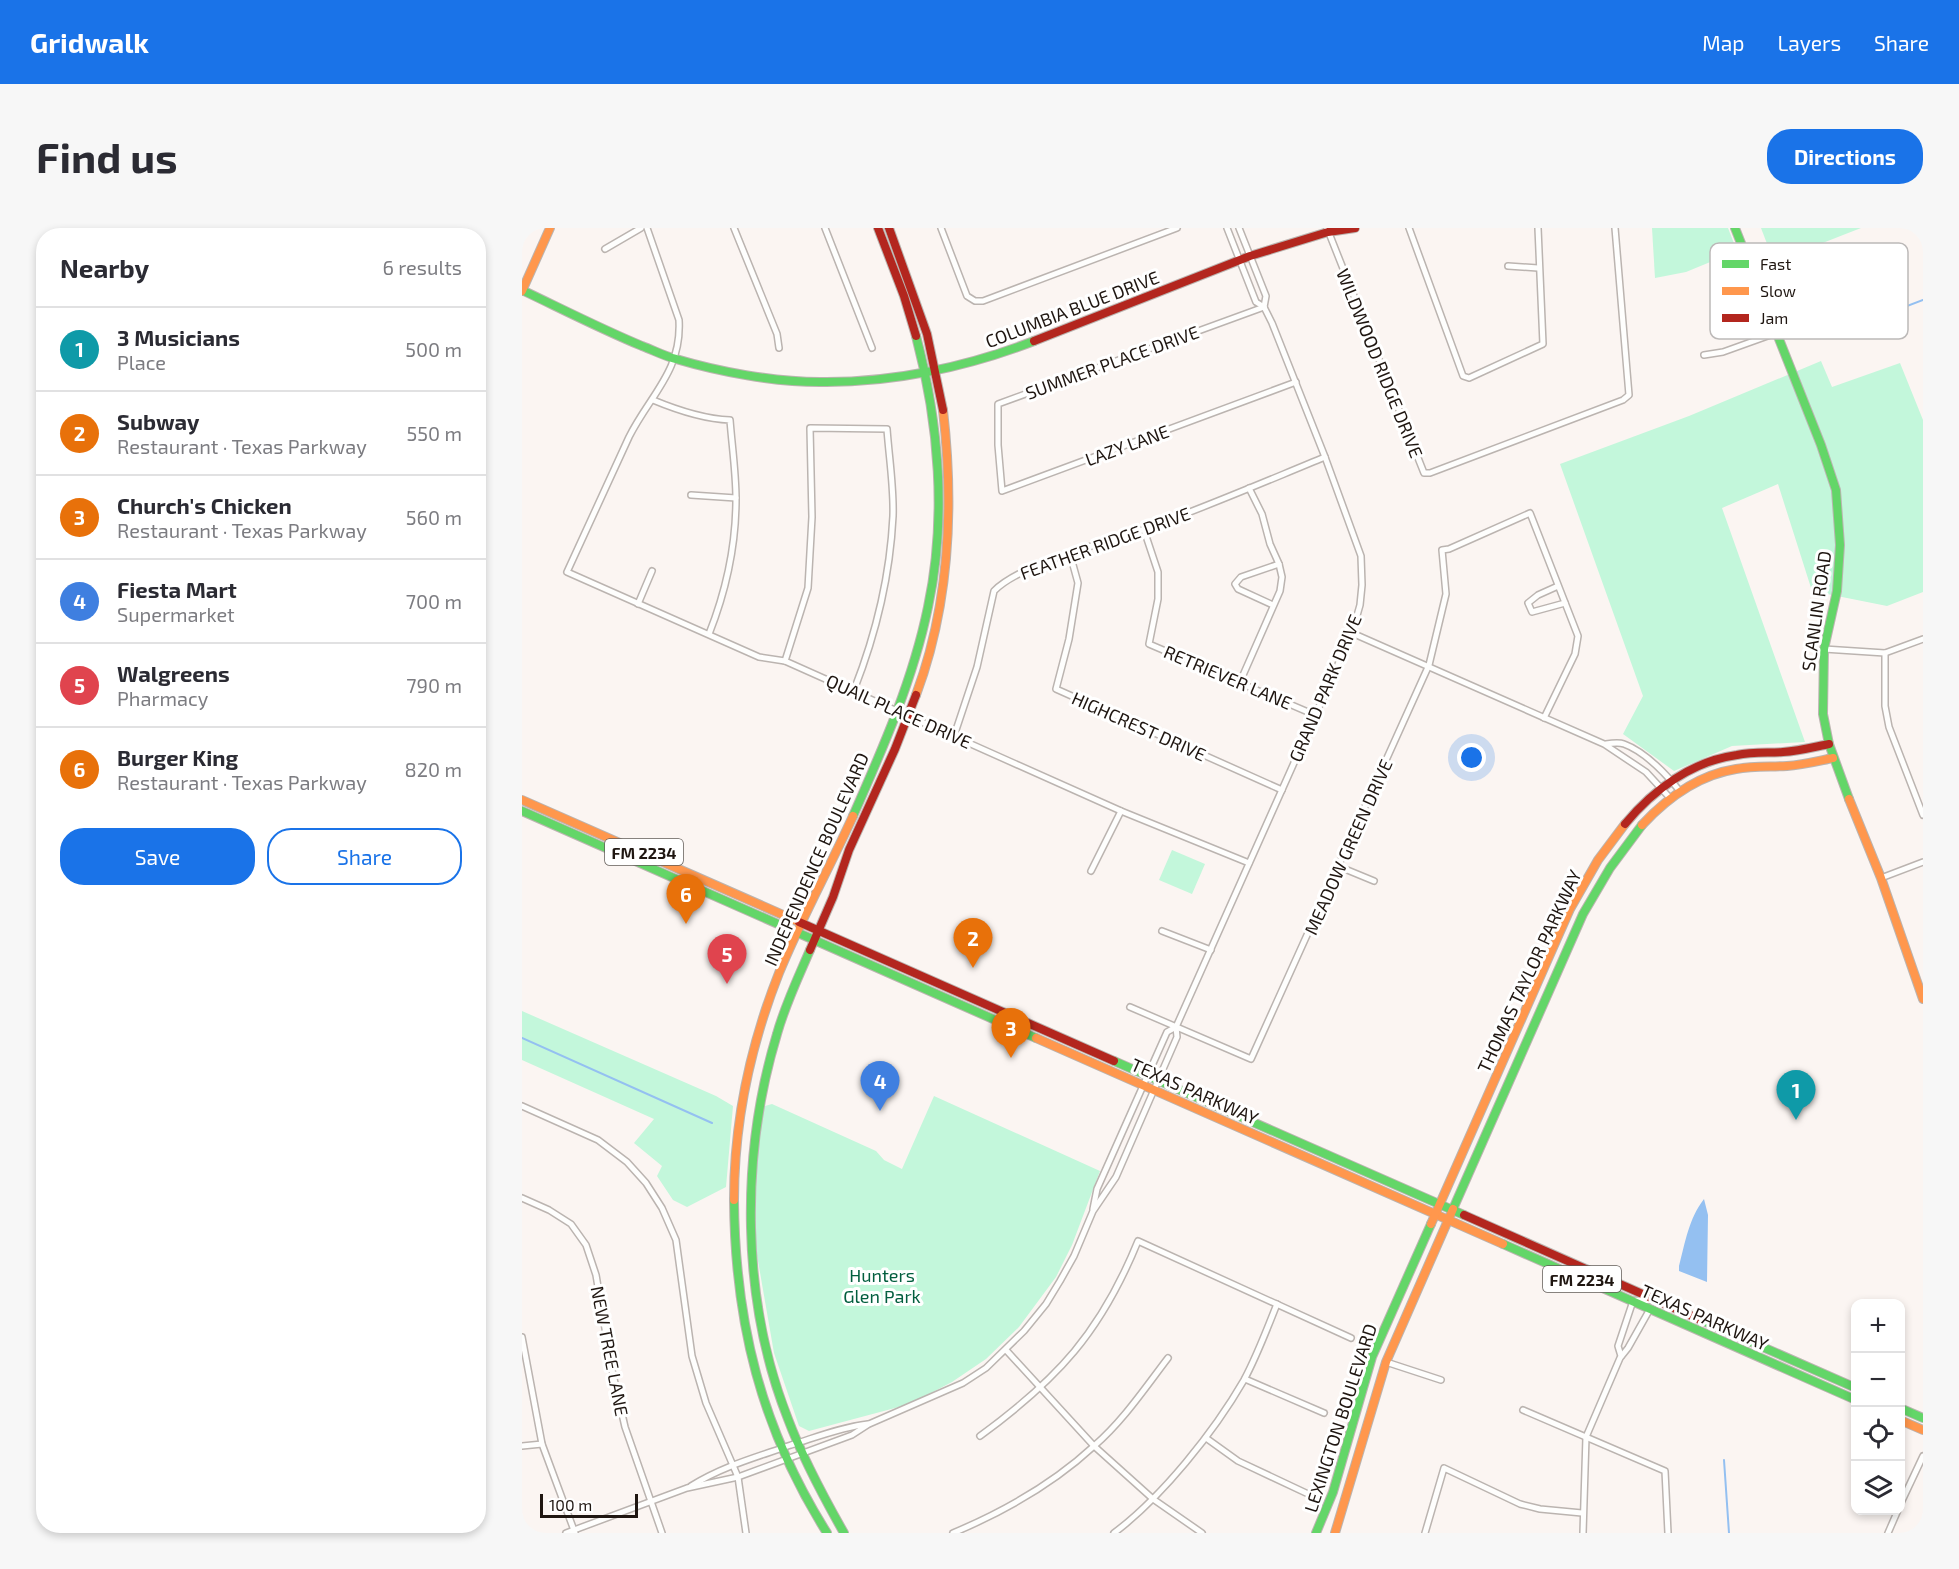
<!DOCTYPE html>
<html lang="en">
<head>
<meta charset="utf-8">
<style>
	body { margin:0; font-family:"Exo 2",sans-serif; background:#f7f7f7; color:#2b2b33 }
	.controls { position:absolute; right:18px; bottom:18px; display:grid; overflow:hidden; border-radius:12px; box-shadow:0 3px 9px #0003 }
	.controls button { width:54px; height:54px; display:grid; place-items:center; padding:0; border:0; border-bottom:2px solid #e1e1e2; background:#fff; color:#2b2b33; font:30px sans-serif }
	.scale { position:absolute; left:18px; bottom:15px; width:98px; box-sizing:border-box; padding-left:6px; border:3px solid #1f1611; border-top:0; font-size:16px; line-height:21px; white-space:nowrap; color:#1f1611; -webkit-text-stroke:4px #fff; paint-order:stroke }
	.you { position:absolute; left:950px; top:530px; width:21px; height:21px; margin:-15px; border:4px solid #fff; border-radius:50%; background:#1a73e8; box-shadow:0 0 0 9px #1a73e833 }
	.badge { display:grid; place-items:center; width:39px; height:39px; border-radius:50%; background:#1a73e8; color:#fff; font-size:20px; font-weight:700 }
	.pin { position:absolute; translate:-50% -50px; filter:drop-shadow(0 2px 3px #0008) }
	.pin::after { content:''; position:absolute; top:32px; width:21px; height:18px; background:inherit; clip-path:polygon(0 0,100% 0,50% 100%) }
	.list { margin:0; padding:0; list-style:none }
	h2 { display:flex; justify-content:space-between; align-items:center; height:78px; margin:0; padding:0 24px; font-size:26px }
	h2 small { font-size:20px; font-weight:400; color:#7c7c81 }
	.list li { display:grid; grid-template-columns:39px 1fr auto; gap:18px; align-items:center; box-sizing:border-box; height:84px; padding:0 24px; border-top:2px solid #e1e1e2 }
	.list b { display:block; font-size:22px; white-space:nowrap }
	.list p { margin:0; font-size:20px; white-space:nowrap; color:#7c7c81 }
	.list em { font-size:20px; font-style:normal; color:#7c7c81 }
	.actions { display:flex; gap:12px; padding:18px 24px }
	.actions a { flex:1; padding:14px 0; border:2px solid #1a73e8; border-radius:24px; text-align:center; font-size:21px; color:#1a73e8 }
	.actions .main { background:#1a73e8; color:#fff }
	.icon { flex:none; width:33px; height:33px; fill:none; stroke:currentColor; stroke-width:2; stroke-linecap:round; stroke-linejoin:round }
	.map { position:relative; flex:none; width:1401px; height:1305px; overflow:hidden; border-radius:24px }
	header { display:flex; align-items:center; gap:36px; box-sizing:border-box; height:84px; padding:0 30px; background:#1a73e8; color:#fff }
	header strong { font-size:28px }
	nav { display:flex; gap:33px; margin-inline-start:auto; font-size:21px }
	.intro { display:flex; align-items:center; justify-content:space-between; box-sizing:border-box; height:144px; padding:0 36px }
	h1 { margin:0; font-size:42px }
	.button { padding:15px 27px; border-radius:24px; background:#1a73e8; color:#fff; font-size:21px; font-weight:700 }
	main { display:flex; gap:36px; padding:0 36px }
	aside { flex:1; background:#fff; border-radius:24px; box-shadow:0 3px 9px #0003 }
	.map>svg:first-child { display:block }
</style>
</head>
<body>
<header>
<strong>Gridwalk</strong>
<nav><a>Map</a><a>Layers</a><a>Share</a></nav>
</header>
<div class="intro"><h1>Find us</h1><a class="button">Directions</a></div>
<main>
<aside>
<h2>Nearby<small>6 results</small></h2>
<ul class="list">
<li><span class="badge" style="background:#0f9aa8">1</span><div><b>3 Musicians</b><p>Place</p></div><em>500 m</em></li>
<li><span class="badge" style="background:#e8710a">2</span><div><b>Subway</b><p>Restaurant · Texas Parkway</p></div><em>550 m</em></li>
<li><span class="badge" style="background:#e8710a">3</span><div><b>Church's Chicken</b><p>Restaurant · Texas Parkway</p></div><em>560 m</em></li>
<li><span class="badge" style="background:#3f7fe0">4</span><div><b>Fiesta Mart</b><p>Supermarket</p></div><em>700 m</em></li>
<li><span class="badge" style="background:#e0444e">5</span><div><b>Walgreens</b><p>Pharmacy</p></div><em>790 m</em></li>
<li><span class="badge" style="background:#e8710a">6</span><div><b>Burger King</b><p>Restaurant · Texas Parkway</p></div><em>820 m</em></li>
</ul>
<div class="actions"><a class="main">Save</a><a>Share</a></div>
</aside>
<div class="map">
<svg width="1401" height="1305" viewBox="0 0 1401 1305">
	<rect width="100%" height="100%" fill="#fbf5f2"/>
	<g fill="#c3f7db">
		<path d="M1130,0H1206L1215,23L1164,44L1133,50Z"/>
		<path d="M1239,0H1339L1252,34Z"/>
		<path d="M1299,133L1310,159L1378,135L1401,192V364L1365,378L1290,363L1256,256L1200,280L1283,514L1210,518L1152,543L1101,506L1121,468L1038,236L1167,188Z"/>
		<path d="M650,622L683,636L670,666L637,652Z"/>
		<path d="M0,783L194,868L211,878L204,959L165,979L151,972L135,948L140,938L112,915L132,891L0,832Z"/>
		<path d="M412,868L578,943L550,1017L534,1049L497,1099L464,1131L430,1154L388,1176L287,1203L277,1198L252,1125L232,1010L231,940L239,886L243,878L250,876L354,923L362,932L380,941Z"/>
	</g>
	<path fill="#94c0f1" d="M1182,971L1186,987L1185,1054L1157,1043V1038C1163,1015 1167,990 1182,971Z"/>
	<g fill="none" stroke-linecap="round" stroke-linejoin="round">
		<g stroke="#94c0f1" stroke-width="2">
			<path d="M1304,109L1401,72"/>
			<path d="M0,810L190,895"/>
			<path d="M1202,1232L1207,1305"/>
		</g>
		<g stroke="#bbb4b0" stroke-width="8">
			<g id="street">
				<path d="M125,0L157,92C160,143 128,167 107,209L45,344L237,429L263,433L599,583L727,635"/>
				<path d="M212,0L255,106L257,120"/>
				<path d="M303,0L350,120"/>
				<path d="M419,0L445,68L453,73H461L655,0"/>
				<path d="M717,0L744,68L742,79"/>
				<path d="M805,0L902,245H908L1101,172L1107,167L1093,0"/>
				<path d="M887,0L941,148L947,150L1021,116L1016,0"/>
				<path d="M83,21L119,0"/>
				<path d="M986,38L1016,40"/>
				<path d="M742,79L476,176V217L480,263L774,154"/>
				<path d="M1182,127L1201,124L1254,105"/>
				<path d="M131,172C155,182 181,191 208,192C210,218 214,245 214,271C214,317 204,363 187,406"/>
				<path d="M169,267L214,270"/>
				<path d="M622,302L636,344V371L627,416L793,487"/>
				<path d="M548,326L556,355L547,411L534,461L760,562"/>
				<path d="M1036,358L1016,367L1006,375L1010,384L1043,375"/>
				<path d="M116,376L130,343"/>
				<path d="M751,377L716,361L713,356L719,349L757,336"/>
				<path d="M830,405L1082,516L1124,544L1148,570"/>
				<path d="M1302,421L1363,425L1401,411"/>
				<path d="M1363,425V478L1367,499L1401,587"/>
				<path d="M263,433L286,360L290,289L288,200L365,201C367,229 372,260 371,288C368,349 354,406 332,462"/>
				<path d="M718,454L758,363L760,349L757,336L748,316L740,286L727,260"/>
				<path d="M432,508L455,439L472,363C498,336 582,315 620,302C682,280 742,254 803,229"/>
				<path d="M1084,516C1090,515 1097,514 1102,516C1124,524 1143,545 1157,562"/>
				<path d="M818,639L852,653"/>
				<path d="M569,643L599,583"/>
				<path d="M1359,650L1401,634"/>
				<path d="M640,703L689,722"/>
				<path d="M608,779L729,831L907,437L924,366L920,322L927,321L1008,285L1056,408L1053,426L1022,490"/>
				<path d="M0,878L76,912L105,934L124,955L140,980L154,1012L170,1128L184,1175L216,1249L224,1305"/>
				<path d="M0,970L27,982L49,996L64,1017L74,1047L90,1142L103,1199L140,1305"/>
				<path d="M571,981L575,961L645,804L654,799"/>
				<path d="M0,1109L20,1216L53,1305"/>
				<path d="M484,1122L572,1218L631,1271L680,1305"/>
				<path d="M1099,1128L1096,1118L1111,1073C1119,1070 1125,1075 1132,1071"/>
				<path d="M864,1134L919,1152"/>
				<path d="M723,1151L802,1185"/>
				<path d="M1001,1182L1143,1243L1146,1305"/>
				<path d="M458,1208C536,1151 579,1104 616,1013L829,1110"/>
				<path d="M684,1210L716,1233L784,1265"/>
				<path d="M0,1218L20,1216"/>
				<path d="M169,1258C201,1238 235,1229 269,1217C295,1209 320,1199 346,1196"/>
				<path d="M1378,1277L1401,1228"/>
				<path d="M44,1305L165,1260L216,1249L330,1207L347,1196L441,1155L464,1140L502,1103L524,1076L538,1053L552,1028L571,983L594,949L655,809L654,799L830,405L838,377L840,357L839,328L803,229L750,95L742,79L734,74L705,0"/>
				<path d="M431,1305C481,1284 532,1255 572,1218C601,1193 623,1160 646,1130"/>
				<path d="M592,1305C640,1269 692,1204 722,1152C735,1128 745,1101 755,1076"/>
				<path d="M903,1305L922,1240L998,1276L1018,1281L1060,1285"/>
				<path d="M1061,1305L1064,1209L1098,1130L1106,1120L1128,1081"/>
				<path d="M1366,1305L1376,1282"/>
			</g>
		</g>
		<g stroke="#bbb4b0" stroke-width="10">
			<g id="fast">
				<path d="M1213,0L1299,217L1314,262L1318,317L1315,363L1302,421L1301,486L1307,516L1327,571"/>
				<path d="M0,62C40,81 79,101 120,118C131,122 142,128 154,131C198,144 252,154 298,154C370,155 445,139 512,113"/>
				<path d="M0,583L514,810"/>
				<path d="M331,588C361,520 391,452 406,379C425,290 417,195 394,108"/>
				<path d="M288,722C276,750 263,777 255,806C218,928 219,1072 266,1191C281,1231 301,1268 322,1305"/>
				<path d="M592,833L942,987"/>
				<path d="M212,972C213,1095 239,1200 305,1305"/>
				<path d="M931,981L1061,686L1088,640L1120,597"/>
				<path d="M981,1016L1334,1172"/>
				<path d="M1179,1092L1334,1160"/>
				<path d="M1378,1180L1401,1190"/>
				<path d="M794,1305L811,1264L850,1129L909,996"/>
			</g>
		</g>
		<g stroke="#bbb4b0" stroke-width="10">
			<g id="slow">
				<path d="M0,63L28,0"/>
				<path d="M394,467C428,376 432,278 421,182"/>
				<path d="M1327,571L1359,650L1401,771"/>
				<path d="M0,572L277,694"/>
				<path d="M1120,597C1145,570 1176,547 1214,541C1231,538 1248,539 1265,538C1280,537 1296,533 1311,530"/>
				<path d="M514,810L981,1016"/>
				<path d="M212,972C212,895 229,816 257,745C279,691 307,641 331,588"/>
				<path d="M909,996L1048,681L1076,632L1103,596"/>
				<path d="M1378,1192L1401,1202"/>
				<path d="M813,1305L864,1134L931,981"/>
			</g>
		</g>
		<g stroke="#bbb4b0" stroke-width="10">
			<g id="jam">
				<path d="M356,0L382,68L394,108"/>
				<path d="M367,0L405,106L421,182"/>
				<path d="M512,113L728,28L806,4L833,0"/>
				<path d="M1103,596C1131,562 1170,533 1215,527C1230,524 1246,525 1261,524C1277,523 1292,519 1307,516"/>
				<path d="M277,694L592,833"/>
				<path d="M288,722L311,669L327,622L373,521L394,467"/>
				<path d="M942,987L1179,1092"/>
			</g>
		</g>
		<use href="#street" stroke="#fefefd" stroke-width="5"/>
		<use href="#fast" stroke="#63d668" stroke-width="8"/>
		<use href="#slow" stroke="#ff974d" stroke-width="8"/>
		<use href="#jam" stroke="#b3261e" stroke-width="8"/>
	</g>
	<g text-anchor="middle" dominant-baseline="central" stroke-width="6" stroke-linejoin="round" paint-order="stroke">
		<g fill="#fff" stroke="#625c58" stroke-width="1.5">
			<rect x="83" y="611" width="78" height="26" rx="4.5"/>
			<rect x="1021" y="1038" width="78" height="26" rx="4.5"/>
		</g>
		<g font-size="16" font-weight="bold" fill="#1f1611">
			<text x="122" y="624">FM 2234</text>
			<text x="1060" y="1051">FM 2234</text>
		</g>
		<g font-size="18" fill="#1f1611" stroke="#fff">
			<text transform="translate(550 81) rotate(-21)">COLUMBIA BLUE DRIVE</text>
			<text transform="translate(590 134) rotate(-20)">SUMMER PLACE DRIVE</text>
			<text transform="translate(858 135) rotate(68)">WILDWOOD RIDGE DRIVE</text>
			<text transform="translate(605 217) rotate(-20)">LAZY LANE</text>
			<text transform="translate(583 315) rotate(-20)">FEATHER RIDGE DRIVE</text>
			<text transform="translate(1294 383) rotate(-82)">SCANLIN ROAD</text>
			<text transform="translate(706 449) rotate(23)">RETRIEVER LANE</text>
			<text transform="translate(803 460) rotate(-67)">GRAND PARK DRIVE</text>
			<text transform="translate(377 483) rotate(24)">QUAIL PLACE DRIVE</text>
			<text transform="translate(617 498) rotate(24)">HIGHCREST DRIVE</text>
			<text transform="translate(826 619) rotate(-66)">MEADOW GREEN DRIVE</text>
			<text transform="translate(294 631) rotate(-66)">INDEPENDENCE BOULEVARD</text>
			<text transform="translate(1007 743) rotate(-65)">THOMAS TAYLOR PARKWAY</text>
			<text transform="translate(673 863) rotate(24)">TEXAS PARKWAY</text>
			<text transform="translate(1183 1089) rotate(24)">TEXAS PARKWAY</text>
			<text transform="translate(88 1123) rotate(79)">NEW TREE LANE</text>
			<text transform="translate(818 1190) rotate(-72)">LEXINGTON BOULEVARD</text>
		</g>
		<g font-size="18" fill="#025e3e" stroke="#fff">
			<text x="360" y="1047">Hunters<tspan x="360" dy="21">Glen Park</tspan></text>
		</g>
	</g>
	<rect x="1188" y="15" width="198" height="96" rx="9" fill="#fff" stroke="#bcb9b8" stroke-width="1.5"/>
	<rect x="1200" y="32" width="27" height="8" fill="#63d668"/>
	<rect x="1200" y="59" width="27" height="8" fill="#ff974d"/>
	<rect x="1200" y="86" width="27" height="8" fill="#b3261e"/>
	<g font-size="16" fill="#1f1611">
		<text x="1238" y="42">Fast</text>
		<text x="1238" y="69">Slow</text>
		<text x="1238" y="96">Jam</text>
	</g>
</svg>
<div class="controls">
<button>+</button>
<button>−</button>
<button><svg class="icon" aria-label="locate" viewBox="0 0 24 24"><circle cx="12" cy="12" r="6"/><path d="M12 2v4M12 18v4M2 12h4M18 12h4"/></svg></button>
<button><svg class="icon" aria-label="layers" viewBox="0 0 24 24"><path d="M12 4l9 5-9 5-9-5zM3 14l9 5 9-5"/></svg></button>
</div>
<div class="scale">100 m</div>
<div class="you"></div>
<div class="pin badge" style="left:1274px;top:892px;background:#0f9aa8">1</div>
<div class="pin badge" style="left:451px;top:740px;background:#e8710a">2</div>
<div class="pin badge" style="left:489px;top:830px;background:#e8710a">3</div>
<div class="pin badge" style="left:358px;top:883px;background:#3f7fe0">4</div>
<div class="pin badge" style="left:205px;top:756px;background:#e0444e">5</div>
<div class="pin badge" style="left:164px;top:696px;background:#e8710a">6</div>
</div>
</main>
</body>
</html>
